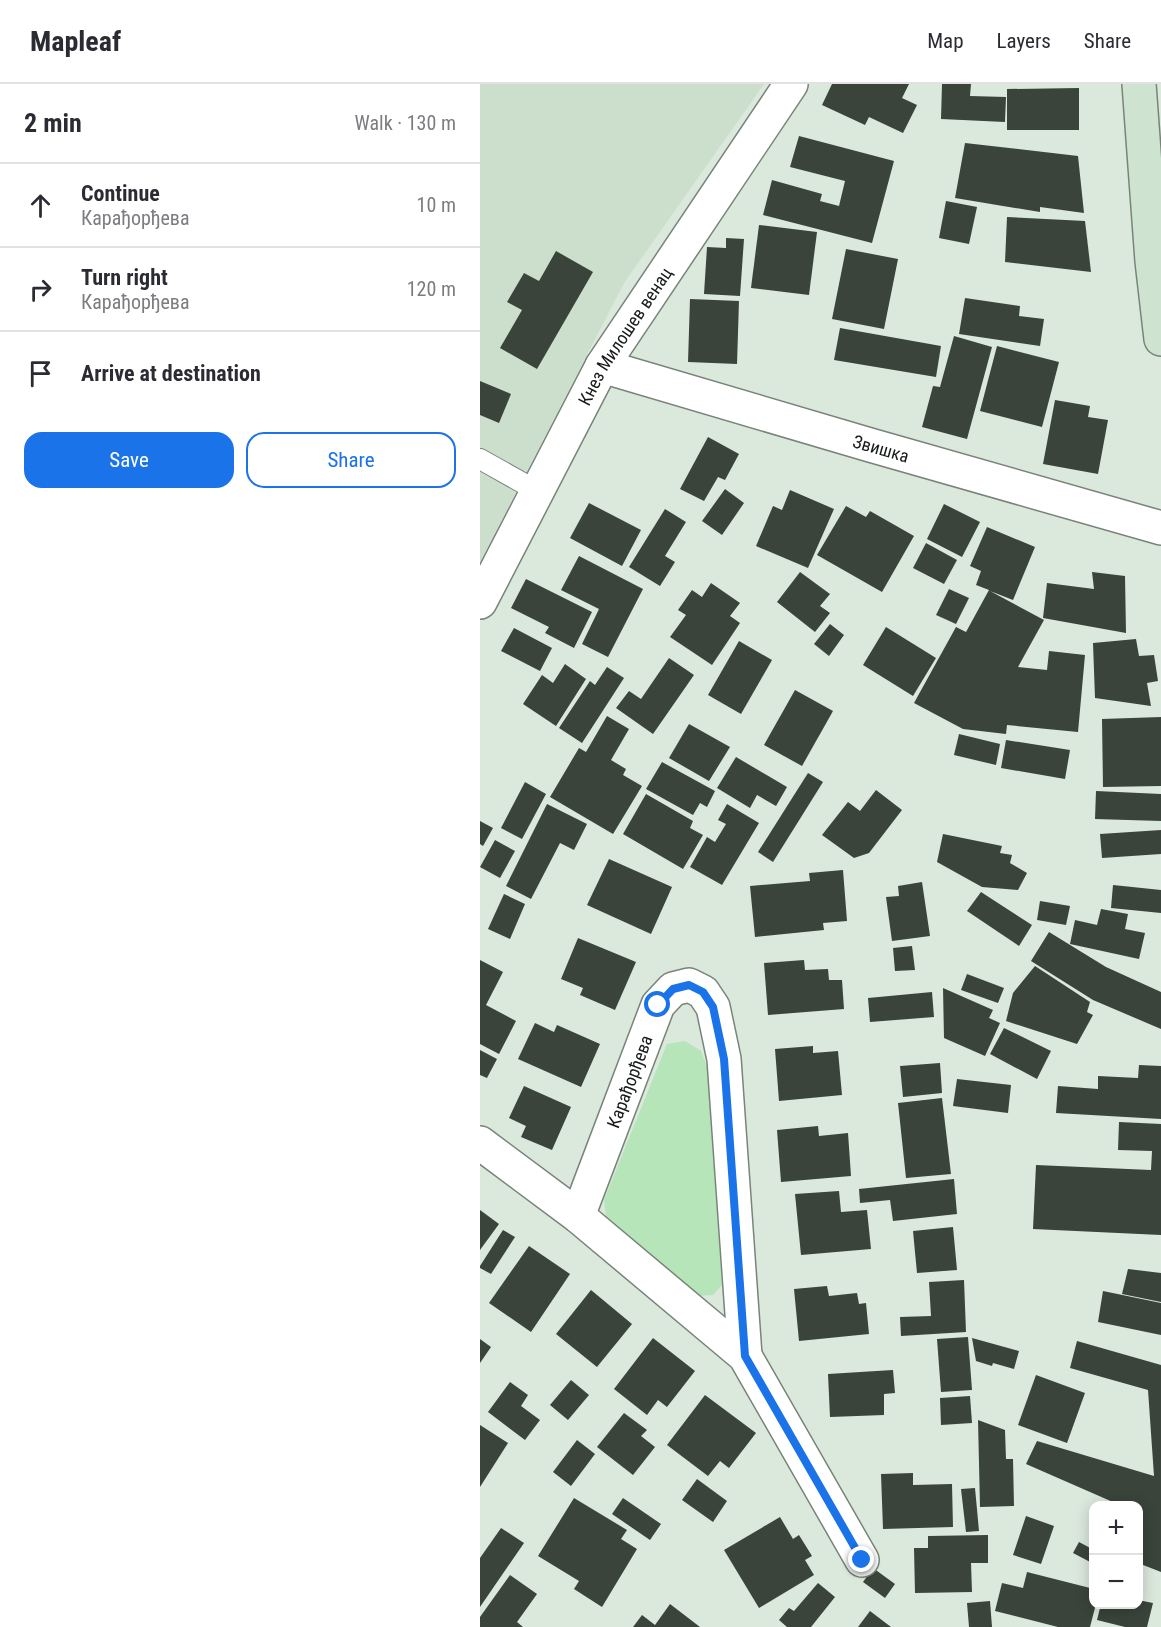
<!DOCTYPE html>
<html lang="en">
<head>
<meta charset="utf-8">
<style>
	body { margin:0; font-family:"Roboto Condensed",sans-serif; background:#f7f7f7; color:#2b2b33 }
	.controls { position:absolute; right:18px; bottom:18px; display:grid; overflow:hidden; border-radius:12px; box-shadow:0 3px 15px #0003 }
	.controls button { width:54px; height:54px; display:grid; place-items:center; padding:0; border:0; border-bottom:2px solid #e1e1e2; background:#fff; color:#2b2b33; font:30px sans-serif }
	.stop { position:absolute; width:18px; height:18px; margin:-14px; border:4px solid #1a73e8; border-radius:50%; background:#fff }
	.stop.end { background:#1a73e8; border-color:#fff; box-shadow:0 2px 6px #0008 }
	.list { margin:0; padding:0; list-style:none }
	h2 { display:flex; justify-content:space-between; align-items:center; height:78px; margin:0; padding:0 24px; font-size:26px }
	h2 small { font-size:20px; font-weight:400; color:#7c7c81 }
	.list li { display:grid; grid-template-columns:39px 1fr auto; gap:18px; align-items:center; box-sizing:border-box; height:84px; padding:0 24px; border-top:2px solid #e1e1e2 }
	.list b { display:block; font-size:22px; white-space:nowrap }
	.list p { margin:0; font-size:20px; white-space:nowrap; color:#7c7c81 }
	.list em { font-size:20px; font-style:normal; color:#7c7c81 }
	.actions { display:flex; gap:12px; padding:18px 24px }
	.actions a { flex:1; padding:14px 0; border:2px solid #1a73e8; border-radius:18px; text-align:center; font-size:21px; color:#1a73e8 }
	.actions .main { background:#1a73e8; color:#fff }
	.icon { flex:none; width:33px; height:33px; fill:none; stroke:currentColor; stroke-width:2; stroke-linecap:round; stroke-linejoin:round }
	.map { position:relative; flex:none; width:681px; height:1543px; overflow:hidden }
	header { display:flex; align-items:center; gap:36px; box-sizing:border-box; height:84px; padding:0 30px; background:#fff; border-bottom:2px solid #e1e1e2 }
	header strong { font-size:28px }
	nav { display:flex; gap:33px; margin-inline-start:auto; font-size:21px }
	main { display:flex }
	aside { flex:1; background:#fff }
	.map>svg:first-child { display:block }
</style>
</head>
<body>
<header>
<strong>Mapleaf</strong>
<nav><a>Map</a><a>Layers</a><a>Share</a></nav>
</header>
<main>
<aside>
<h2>2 min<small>Walk · 130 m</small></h2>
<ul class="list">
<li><svg class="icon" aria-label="ahead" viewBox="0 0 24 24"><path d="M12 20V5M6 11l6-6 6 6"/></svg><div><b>Continue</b><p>Карађорђева</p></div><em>10 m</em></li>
<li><svg class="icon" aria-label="right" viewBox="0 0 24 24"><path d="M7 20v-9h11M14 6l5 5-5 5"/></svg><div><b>Turn right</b><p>Карађорђева</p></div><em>120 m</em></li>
<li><svg class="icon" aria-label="arrive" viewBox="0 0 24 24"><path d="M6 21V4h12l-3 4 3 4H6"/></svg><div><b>Arrive at destination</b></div></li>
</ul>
<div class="actions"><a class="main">Save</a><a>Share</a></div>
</aside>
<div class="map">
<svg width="681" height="1543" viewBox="0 0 681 1543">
	<rect width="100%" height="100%" fill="#dbe8dc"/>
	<path fill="#ccdfcd" d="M0,0H284L144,199L0,478Z"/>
	<path fill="#b6e5b9" d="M205,957L221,967L227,983L242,1201L233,1211L215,1212L126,1133L124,1116L187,960Z"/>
	<g fill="#3a443a">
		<path d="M352,0H429L422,14L437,21L423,49L389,33L385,41L342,21Z"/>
		<path d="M462,0H491L490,12L526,13L525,38L461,35Z"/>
		<path d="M599,4V46H527V5Z"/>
		<path d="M319,52L414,77L392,159L283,131L292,96L342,110L340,117L359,122L365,97L310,83Z"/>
		<path d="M485,59L598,72L604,129L560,123V128L475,114Z"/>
		<path d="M466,117L497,123L489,160L459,154Z"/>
		<path d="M527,133L605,137L611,188L525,178Z"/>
		<path d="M279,141L337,148L329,211L271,204Z"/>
		<path d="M246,154L264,155L260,212L224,210L227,163L246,164Z"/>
		<path d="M366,165L418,175L404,245L352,235Z"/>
		<path d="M76,167L113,188L57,285L20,264L42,226L27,218L44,189L59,197Z"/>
		<path d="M485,214L540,222L539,232L564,235L560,262L479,250Z"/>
		<path d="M210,215L259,217L257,280L208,278Z"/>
		<path d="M360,244L461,262L456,293L354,276Z"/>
		<path d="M474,252L512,263L487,355L442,343L453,302L460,303Z"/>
		<path d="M517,262L579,278L562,343L500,327Z"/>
		<path d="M0,297L31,310L19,339L0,331Z"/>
		<path d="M575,316L610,322L608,333L628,336L618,390L563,380Z"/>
		<path d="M228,353L259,370L245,396L238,393L224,417L200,405Z"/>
		<path d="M245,405L264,419L242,451L222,437Z"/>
		<path d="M310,406L354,425L328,484L276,462L293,422L302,426Z"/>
		<path d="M109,419L161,446L142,482L90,454Z"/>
		<path d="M464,420L500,438L482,473L447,455Z"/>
		<path d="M366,422L386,433L390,427L434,452L402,508L337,471Z"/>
		<path d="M185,425L206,438L185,472L195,478L180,502L149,483Z"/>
		<path d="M507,443L555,463L533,516L510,507L564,536L538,583L567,586L569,567L605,571L598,648L527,641L526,650L483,645L434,619L476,543L486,548L509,506L496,501L501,487L490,482Z"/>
		<path d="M446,459L477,476L464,500L433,484Z"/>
		<path d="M99,472L163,505L128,573L102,560L119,525L81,506Z"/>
		<path d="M320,488L350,510L340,522L350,529L335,548L297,518Z"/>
		<path d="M612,488L645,492L646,549L563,534L567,499L614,505Z"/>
		<path d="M46,495L112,528L94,564L65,549L69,543L31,524Z"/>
		<path d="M231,499L260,519L250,532L260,539L232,581L190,553L206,531L198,526L212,506L222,513Z"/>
		<path d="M469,505L489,514L476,540L456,531Z"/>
		<path d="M350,540L364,551L349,572L334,560Z"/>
		<path d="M406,543L456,574L433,612L383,581Z"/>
		<path d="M34,544L72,564L60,587L21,567Z"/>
		<path d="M656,555L659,572L674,571L678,597L667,599L671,622L615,614L613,559Z"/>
		<path d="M259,557L292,576L261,630L228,611Z"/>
		<path d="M189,574L214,591L173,650L136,624L149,607L161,615Z"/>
		<path d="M85,580L106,595L76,642L43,620L62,591L73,599Z"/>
		<path d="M127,583L144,594L102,659L79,644L110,597L115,601Z"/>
		<path d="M315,606L353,627L322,682L284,661Z"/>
		<path d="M127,632L149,645L131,676L146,685L143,691L162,702L133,750L70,713L99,664L106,668Z"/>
		<path d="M681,633V702L623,703L622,635Z"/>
		<path d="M209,640L250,663L229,697L189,674Z"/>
		<path d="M479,650L520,660L516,681L474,671Z"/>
		<path d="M526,656L590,666L585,695L521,684Z"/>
		<path d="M256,673L307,703L296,722L277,711L270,724L237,704Z"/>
		<path d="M182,678L235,707L227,723L220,719L213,731L166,705Z"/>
		<path d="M328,689L343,698L293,778L278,768Z"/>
		<path d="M45,698L66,710L42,755L21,744Z"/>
		<path d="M396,706L422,726L389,769L374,774L342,751L368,718L380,727Z"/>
		<path d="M616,707L681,710V737L615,735Z"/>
		<path d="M166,710L213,737L210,744L223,751L203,785L143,750Z"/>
		<path d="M67,720L107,740L94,766L80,759L51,815L26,802Z"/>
		<path d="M247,720L279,739L242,801L210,783L227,753L235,758L246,740L238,736Z"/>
		<path d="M0,737L13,744L3,762L0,760Z"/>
		<path d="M681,746V770L622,774L620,750Z"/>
		<path d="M463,750L522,762L520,769L532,771L530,779L547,789L538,806L502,803L457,778Z"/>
		<path d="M15,756L35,767L20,794L0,783Z"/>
		<path d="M129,775L192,803L171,850L107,821Z"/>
		<path d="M363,786L367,837L343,839L344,846L275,853L270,802L330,797L329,789Z"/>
		<path d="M442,798L450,852L412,857L406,813L419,812L418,802Z"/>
		<path d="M633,801L681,806V829L631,824Z"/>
		<path d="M501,808L552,841L539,862L487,827Z"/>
		<path d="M24,810L45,820L30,855L8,845Z"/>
		<path d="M560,817L590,822L586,841L557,836Z"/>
		<path d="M621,825L648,830L645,845L665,849L659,875L590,860L595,836L617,841Z"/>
		<path d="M569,848L626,883L681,908V945L613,916L551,877Z"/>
		<path d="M98,854L156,878L135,926L100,911L103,904L81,895Z"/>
		<path d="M432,862L435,886L415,887L413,864Z"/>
		<path d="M0,876L23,888L6,921L36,937L19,970L0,960Z"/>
		<path d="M324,876L325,886L348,885L349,896H362L364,925L288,931L284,879Z"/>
		<path d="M555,882L610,918L607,928L613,931L597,960L526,937L533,909Z"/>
		<path d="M487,890L524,904L518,919L481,906Z"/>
		<path d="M463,904L513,926L509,934L520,939L505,972L464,954Z"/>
		<path d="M452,908L454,933L390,938L388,914Z"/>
		<path d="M55,939L74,948L77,941L120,960L101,1003L38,975Z"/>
		<path d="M524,944L571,967L557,995L510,970Z"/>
		<path d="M333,962V969L358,967L362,1011L299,1017L295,965Z"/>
		<path d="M0,966L17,975L7,994L0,991Z"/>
		<path d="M460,979L462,1009L423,1013L420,982Z"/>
		<path d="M659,981L681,982V1035L576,1029L578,1002L618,1005V992L658,994Z"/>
		<path d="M477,995L531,1001L528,1029L473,1022Z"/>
		<path d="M44,1002L91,1023L72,1066L41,1053L46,1042L29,1034Z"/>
		<path d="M462,1014L471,1090L426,1094L418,1019Z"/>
		<path d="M639,1038L681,1040V1151L553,1145L556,1081L671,1086L672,1067L638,1066Z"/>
		<path d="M338,1042L339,1052L368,1049L371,1092L301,1098L297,1046Z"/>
		<path d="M474,1095L477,1130L413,1137L410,1116L380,1119L379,1105Z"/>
		<path d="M359,1107L361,1128L387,1126L391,1165L321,1171L315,1110Z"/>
		<path d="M0,1126L19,1140L0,1166Z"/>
		<path d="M473,1143L477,1186L437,1189L433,1147Z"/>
		<path d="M23,1146L35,1153L11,1190L0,1184V1182Z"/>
		<path d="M49,1162L90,1190L51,1248L9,1219Z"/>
		<path d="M648,1185L681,1189V1218L642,1210Z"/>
		<path d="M484,1196L486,1248L421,1252L420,1233L451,1232L449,1198Z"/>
		<path d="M347,1202L349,1212L377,1209L379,1220L386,1219L389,1250L319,1257L314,1205Z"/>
		<path d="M111,1206L152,1240L117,1283L76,1250Z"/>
		<path d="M623,1207L681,1219V1251L618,1238Z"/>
		<path d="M488,1253L492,1306L461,1308L457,1255Z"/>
		<path d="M173,1254L215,1287L187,1323L178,1316L167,1331L134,1305Z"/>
		<path d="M492,1254L539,1267L534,1285L513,1279L512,1282L496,1277Z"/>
		<path d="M0,1255L11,1263L0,1279Z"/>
		<path d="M597,1257L681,1281V1488L658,1479V1434L661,1429H658V1422H642L546,1380L557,1357L674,1392L668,1306L590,1284Z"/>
		<path d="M413,1286L415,1309L404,1310V1331L350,1333L348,1290Z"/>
		<path d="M556,1291L605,1309L587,1359L538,1341Z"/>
		<path d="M91,1296L109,1311L88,1336L70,1321Z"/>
		<path d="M30,1298L48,1311L41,1322L60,1336L45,1356L8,1328Z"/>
		<path d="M225,1311L276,1349L249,1384L240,1377L228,1392L187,1361Z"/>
		<path d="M490,1312L492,1339L461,1341L460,1314Z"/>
		<path d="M144,1329L167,1346L161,1352L175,1363L153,1391L117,1363Z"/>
		<path d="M498,1336L525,1346L526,1375H533L534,1422L500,1423Z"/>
		<path d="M0,1341L28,1359L0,1403Z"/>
		<path d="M97,1356L115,1370L91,1402L73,1388Z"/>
		<path d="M433,1389V1401L472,1400L473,1443L403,1445L401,1390Z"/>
		<path d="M217,1395L247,1417L233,1438L202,1416Z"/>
		<path d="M495,1404L499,1447L486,1448L481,1405Z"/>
		<path d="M94,1414L147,1446L141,1455L157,1465L122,1523L94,1505L99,1497L58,1472Z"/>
		<path d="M143,1414L181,1440L170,1456L132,1430Z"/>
		<path d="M546,1432L574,1442L561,1480L533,1471Z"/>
		<path d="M300,1433L313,1455L319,1451L332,1472L325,1476L334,1491L279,1524L244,1466Z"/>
		<path d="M21,1444L44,1459L0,1523V1474Z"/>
		<path d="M508,1451V1479H491L492,1508L435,1509L434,1464H448V1452Z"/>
		<path d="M599,1458L614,1466V1480L593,1469Z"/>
		<path d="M393,1484L415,1500L405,1514L383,1498Z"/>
		<path d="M547,1488L614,1505V1520H616L610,1543H578L515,1527L522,1499L543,1504Z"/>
		<path d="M30,1491L57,1510L37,1538L43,1543H0V1533Z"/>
		<path d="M338,1499L355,1513L331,1543H307L299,1536L309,1524L314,1527Z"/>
		<path d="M658,1516L673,1519L667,1543H645L617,1536L621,1520H658Z"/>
		<path d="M510,1517L512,1543H489L487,1519Z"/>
		<path d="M190,1520L220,1543H153L162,1531L175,1541Z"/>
		<path d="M390,1527L411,1543H378Z"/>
	</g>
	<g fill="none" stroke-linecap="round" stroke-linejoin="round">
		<g stroke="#788479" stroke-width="22">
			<path id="lane" d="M0,375L57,407"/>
		</g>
		<g stroke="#788479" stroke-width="36">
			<g id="street">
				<path id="s1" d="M122,282L390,361L681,444"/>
				<path id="s2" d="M0,518L122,282L311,0"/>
				<path d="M0,1059L98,1132L265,1272L382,1476"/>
				<path id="s3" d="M98,1132L178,921L193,905L209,901L223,908L233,923L244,975L265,1272"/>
			</g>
		</g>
		<g stroke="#788479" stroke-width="36">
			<path id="secondary" d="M659,0L672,177L681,255"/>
		</g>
		<use href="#lane" stroke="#fff" stroke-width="20"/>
		<use href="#street" stroke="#fff" stroke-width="33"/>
		<use href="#secondary" stroke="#cee4d1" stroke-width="33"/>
	</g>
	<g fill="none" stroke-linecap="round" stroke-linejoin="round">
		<path stroke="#1a73e8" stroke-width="8" d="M178,921L193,905L209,901L223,908L233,923L244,975L265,1272L382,1476"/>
	</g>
	<g text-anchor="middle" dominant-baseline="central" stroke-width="6" stroke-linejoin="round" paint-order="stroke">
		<g font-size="18" fill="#171c18" stroke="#e9f6e9">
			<text stroke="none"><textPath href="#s2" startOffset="303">Кнез Милошев венац</textPath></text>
			<text stroke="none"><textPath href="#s1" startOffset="291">Звишка</textPath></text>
			<text stroke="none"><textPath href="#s3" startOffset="144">Карађорђева</textPath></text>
		</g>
	</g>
</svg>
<div class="controls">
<button>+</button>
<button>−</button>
</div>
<div class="stop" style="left:178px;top:921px"></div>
<div class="stop end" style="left:382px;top:1476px"></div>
</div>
</main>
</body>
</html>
